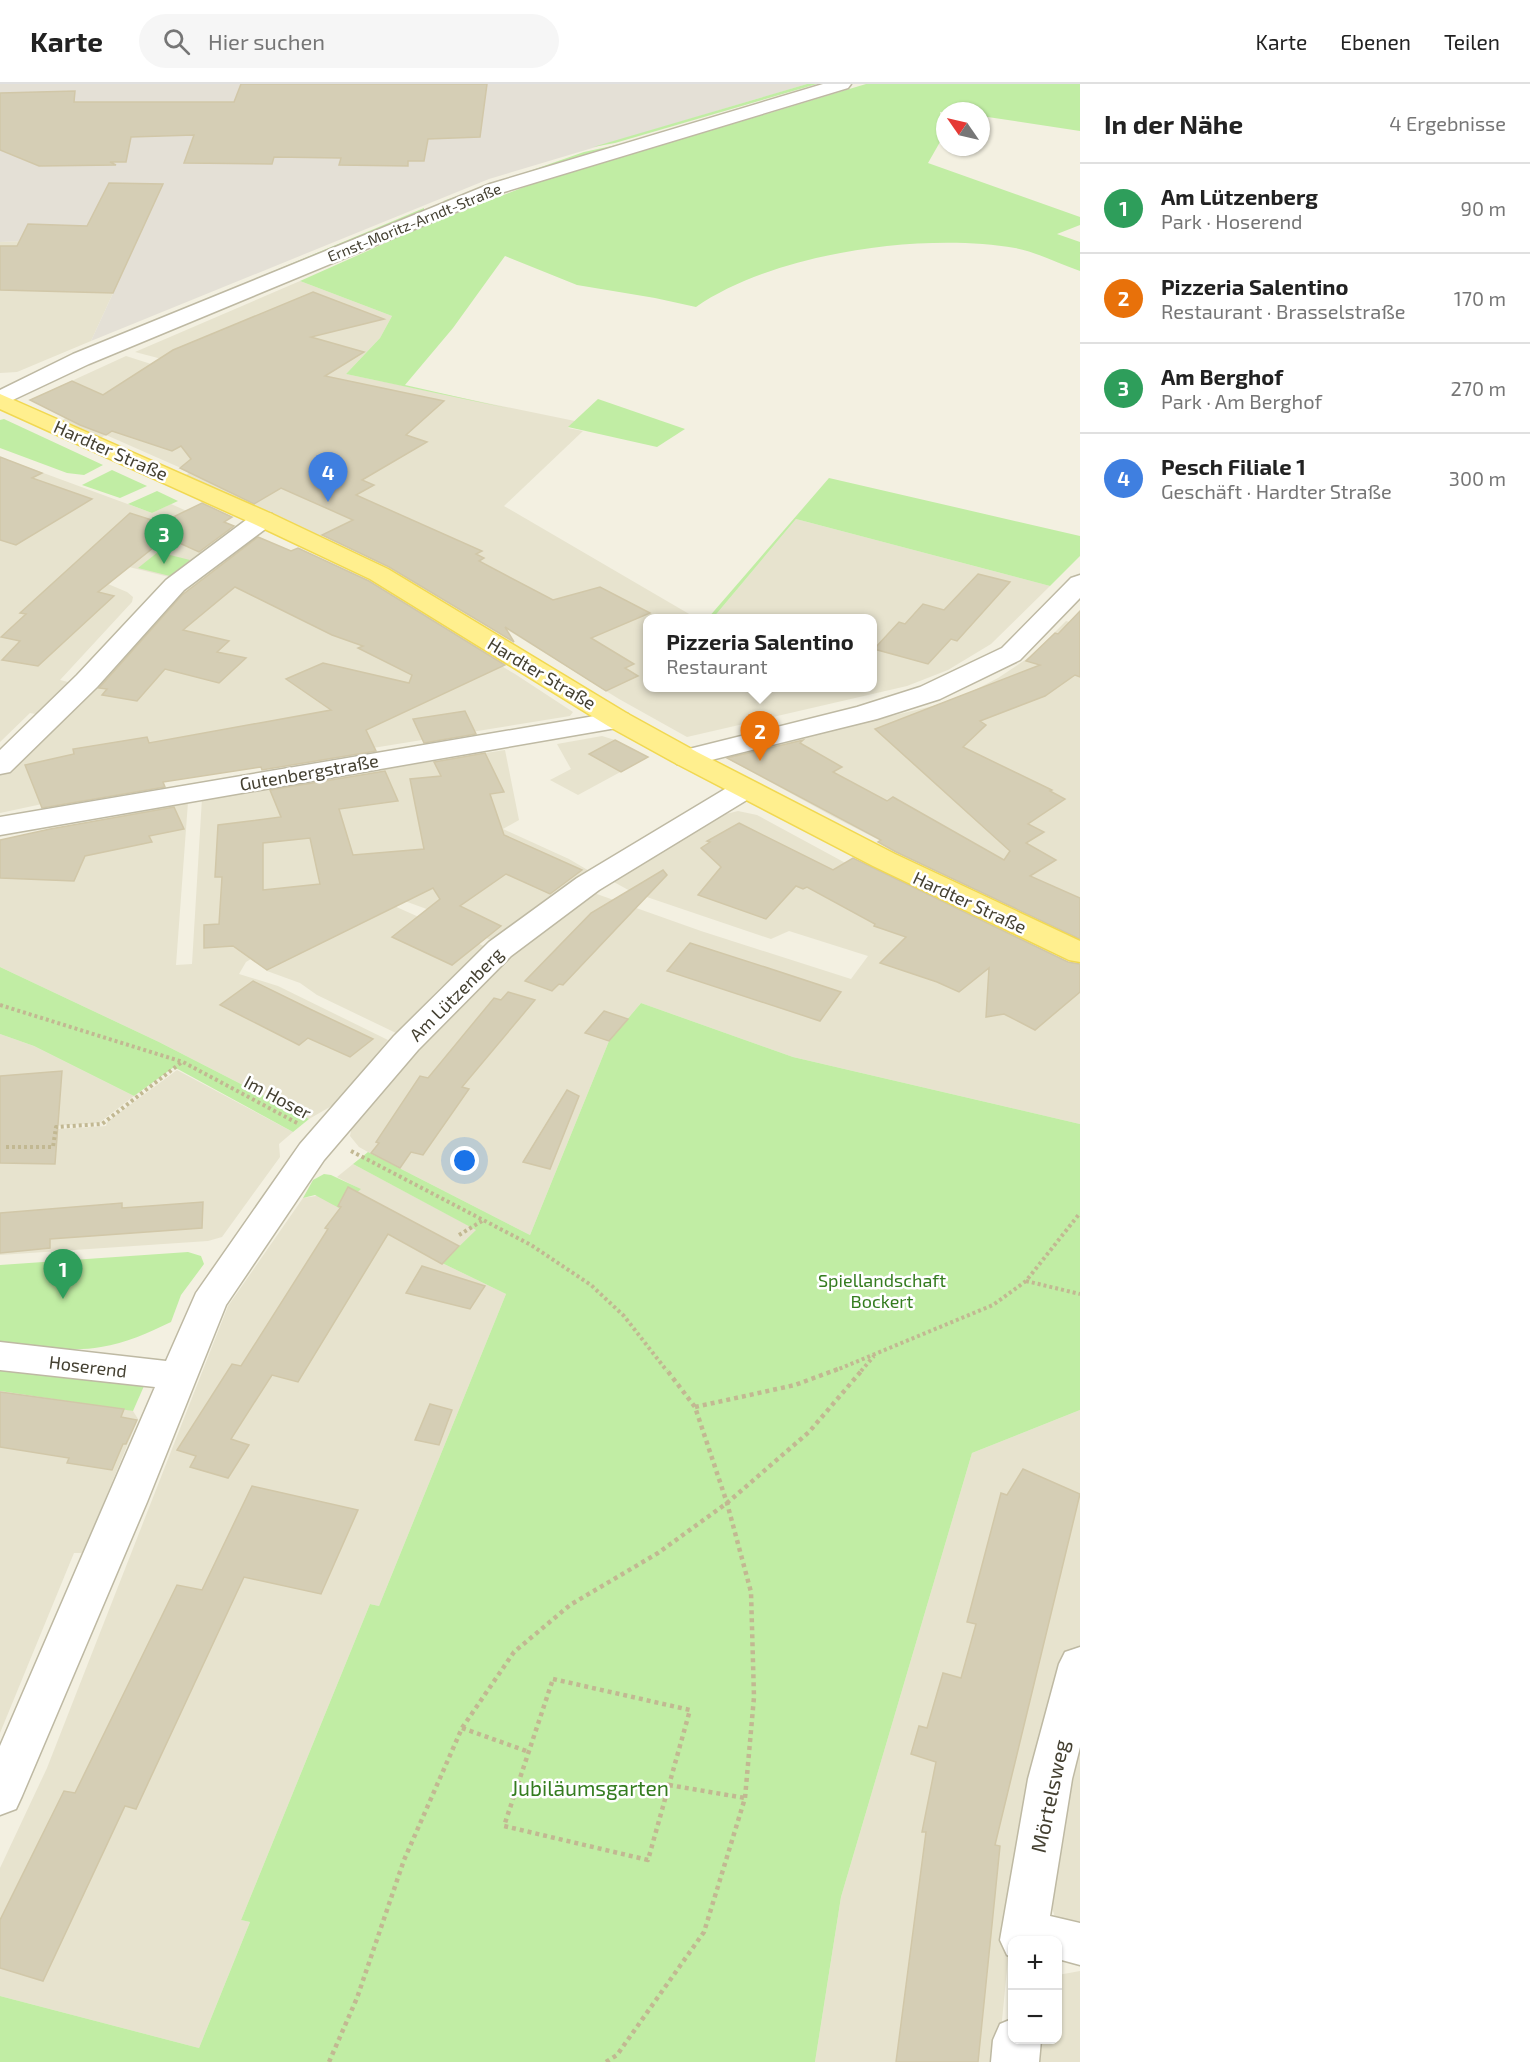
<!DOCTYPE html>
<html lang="de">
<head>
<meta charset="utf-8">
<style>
	body { margin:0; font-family:"Exo 2",sans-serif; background:#f6f6f6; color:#222 }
	.controls { position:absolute; right:18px; bottom:18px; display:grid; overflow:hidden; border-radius:12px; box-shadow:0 2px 4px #0004 }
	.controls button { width:54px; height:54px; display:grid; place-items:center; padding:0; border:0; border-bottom:2px solid #e0e0e0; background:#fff; color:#222; font:30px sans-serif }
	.compass { position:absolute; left:936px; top:18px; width:54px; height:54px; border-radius:50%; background:#fff; box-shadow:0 2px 4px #0004; rotate:304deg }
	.you { position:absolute; left:465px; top:1077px; width:21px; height:21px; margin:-15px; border:4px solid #fff; border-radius:50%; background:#1a73e8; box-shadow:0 0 0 9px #1a73e833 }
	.badge { display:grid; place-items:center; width:39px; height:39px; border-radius:50%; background:#0f766e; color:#fff; font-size:20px; font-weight:700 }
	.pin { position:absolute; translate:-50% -50px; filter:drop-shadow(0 2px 3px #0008) }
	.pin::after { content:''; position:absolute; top:32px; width:21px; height:18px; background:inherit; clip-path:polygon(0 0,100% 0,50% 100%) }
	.popup { position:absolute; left:643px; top:530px; width:234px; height:78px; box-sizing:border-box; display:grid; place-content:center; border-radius:12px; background:#fff; filter:drop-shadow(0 2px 4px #0005); font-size:20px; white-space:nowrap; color:#767676 }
	.popup b { font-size:22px; color:#222 }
	.popup::after { content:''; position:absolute; left:50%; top:100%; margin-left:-12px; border:12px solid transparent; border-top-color:#fff }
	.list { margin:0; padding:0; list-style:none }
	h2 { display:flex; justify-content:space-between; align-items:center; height:78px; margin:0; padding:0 24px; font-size:26px }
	h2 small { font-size:20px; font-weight:400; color:#767676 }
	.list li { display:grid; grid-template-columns:39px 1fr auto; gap:18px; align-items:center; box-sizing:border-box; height:90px; padding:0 24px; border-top:2px solid #e0e0e0 }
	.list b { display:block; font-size:22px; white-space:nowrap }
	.list p { margin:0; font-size:20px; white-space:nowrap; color:#767676 }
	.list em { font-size:20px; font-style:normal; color:#767676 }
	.icon { flex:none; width:33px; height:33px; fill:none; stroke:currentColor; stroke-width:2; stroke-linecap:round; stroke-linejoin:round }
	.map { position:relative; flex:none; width:1080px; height:1978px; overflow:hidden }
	header { display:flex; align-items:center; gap:36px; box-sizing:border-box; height:84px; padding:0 30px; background:#fff; border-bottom:2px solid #e0e0e0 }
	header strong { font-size:28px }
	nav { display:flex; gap:33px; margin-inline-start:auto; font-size:21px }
	.search { width:420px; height:54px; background:#f6f6f6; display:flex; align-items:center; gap:15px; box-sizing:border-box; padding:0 21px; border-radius:33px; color:#767676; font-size:22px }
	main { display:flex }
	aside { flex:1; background:#fff }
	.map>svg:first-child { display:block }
</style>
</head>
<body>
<header>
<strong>Karte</strong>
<div class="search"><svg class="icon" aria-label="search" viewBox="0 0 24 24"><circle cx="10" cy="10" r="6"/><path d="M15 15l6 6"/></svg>Hier suchen</div>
<nav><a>Karte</a><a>Ebenen</a><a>Teilen</a></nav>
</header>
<main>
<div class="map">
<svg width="1080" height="1978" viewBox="0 0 1080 1978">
	<rect width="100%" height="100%" fill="#f3f0e1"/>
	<g fill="#e7e3ce">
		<path d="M73,155L137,157L91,257L17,288L0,289V158Z"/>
		<path d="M300,197L392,232L380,254L346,290L575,337L568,344L583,347L504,422L696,534H648V604H873V534H713L796,435L1050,502L991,560L948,586L907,602L687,653L619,615L480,529L328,449L318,453L183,393L190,388L106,351L98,355L63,336L65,334L30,316L126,272L151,280L204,286L135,268Z"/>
		<path d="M0,373L152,429L171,420L234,448L173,494L129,483L108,500L127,508L133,513L132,518L60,596L76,600L46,632L30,629L0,658Z"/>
		<path d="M250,449L391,517L515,590L573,628L570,632L89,710L0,729V690L171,517Z"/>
		<path d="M1066,537L1080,541V849L937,786L832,732L730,676L733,670L937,621L971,608L998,594L1031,572Z"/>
		<path d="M602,652L615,656L648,673L578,711L550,696L571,685L557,660Z"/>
		<path d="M505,666L519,736L503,745L569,775L591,788L493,857L449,837L432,827L402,816L374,813L486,863L440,904L396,949L317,911L300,899L267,887L251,875L246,878L239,890L278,902L388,956L335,1020L309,1035L159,958L0,883V756L188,718L176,881L192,880L202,714Z"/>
		<path d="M738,727L757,731L888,802L1080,890V1040L793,973L641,919L609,957L530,1151L368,1068L359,1063L350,1052L352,1042L395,986L490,889L529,856L594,809L701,847L851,895L868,872L789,847L771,855L632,808L612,797L722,731Z"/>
		<path d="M0,950L34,962L134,1012L99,1039L53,1042L1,1066L56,1064L58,1045L106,1042L107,1038L177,986L293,1048L279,1060L280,1073L222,1153L208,1157L0,1171Z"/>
		<path d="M353,1080L477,1146L442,1179L506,1210L379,1522L370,1520L241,1836L250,1838L199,1964L0,1912V1784L47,1684L228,1222L303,1114L360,1105L337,1093Z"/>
		<path d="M0,1307L124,1325L133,1327L138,1335L83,1469H74L0,1649Z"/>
		<path d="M1080,1326V1563L1076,1583L1021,1740L998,1978H815L841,1813L972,1369Z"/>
		<path d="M1080,1638V1844L1057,1839L1049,1815Z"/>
		<path d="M1080,1887V1978H1035L1037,1956H1058V1891Z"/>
	</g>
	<path fill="#e4e0d6" d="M0,0H807L489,95L91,257L137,157L73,155L0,158Z"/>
	<g fill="#c1eda4">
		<path d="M807,0H817L615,59L593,63Z"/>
		<path d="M866,0H1080V47L981,32V27L940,28L944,51L928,79L1080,133V141L1057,150L1080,158V187C1059,180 1037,168 1015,164C922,148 774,169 696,223L655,214L577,201L505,172L453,244L405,301L516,326L346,290L380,254L392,232L300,197L419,144L532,100Z"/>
		<path d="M630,58L454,116L443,117L584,68Z"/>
		<path d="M424,124V128L263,194H257Z"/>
		<path d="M598,315L685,345L657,363L568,343Z"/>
		<path d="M4,335L103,381L84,391L67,389L0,364V336Z"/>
		<path d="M112,386L147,402L120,414L82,401Z"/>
		<path d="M829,394L1080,452V472L1050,502L796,435L713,534H708Z"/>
		<path d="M157,407L178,417L152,429L128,420Z"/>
		<path d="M158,468L190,476L170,492L138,484Z"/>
		<path d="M0,883L159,958L309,1035L293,1048L174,983L134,1012L34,962L0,950Z"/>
		<path d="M641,919L793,973L1080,1040V1326L972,1369L841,1813L815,1978H0V1912L199,1964L250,1838L241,1836L370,1520L379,1522L506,1210L442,1179L476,1146L353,1080L368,1068L530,1151L609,957Z"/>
		<path d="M324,1090L331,1091L361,1105L339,1124L315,1111L303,1114L313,1096Z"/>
		<path d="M188,1168L201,1172L204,1180L181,1211L171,1238C148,1249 126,1259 101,1263C69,1269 32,1261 0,1258V1181Z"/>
		<path d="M0,1284L144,1302L133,1327L0,1307Z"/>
	</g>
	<g fill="#d5ceb5" stroke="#d1c7a8" stroke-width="1.5" fill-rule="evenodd">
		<path d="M241,0H487L480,53L428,55L424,77H408V82L339,81L341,74L274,73L272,80L184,79L194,51L131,53L126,78H110L116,81L39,82L0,66V9L75,7L74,18H234Z"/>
		<path d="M109,99L163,100L113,209L0,206V162H17L28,140L87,142Z"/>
		<path d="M313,208L384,235L311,253L364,268L325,292L444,317L406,351L427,358L362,396L374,401L356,411L482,467L476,470L484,474L479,477L553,516L600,503L650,529L591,554L634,580L625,584L638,592L606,607L505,543L514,558L389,483L322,451L353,436L281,404L254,420L180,384L191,375L181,362L172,367L112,347L106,351L80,341L30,316L72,297L103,311L173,266Z"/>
		<path d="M0,373L42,389L32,394L92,415L16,461L0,456Z"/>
		<path d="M202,419L232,433L224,438L234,442L199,468L175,457L157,465L153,464L98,508L114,512L38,582L2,576L20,557L1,553L26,530L20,529L130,429L161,439Z"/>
		<path d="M258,453L291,467L298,464L369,497L505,581L366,646L376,667L262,686L261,683L163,698L165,703L42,724L25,681L74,670L73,665L147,653L149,659L331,626L286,595L323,579L409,599L412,591L358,564L363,562L332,551L235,503L183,546L229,557L217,568L246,574L219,599L165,585L137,617L102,611L107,605L99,604L182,511Z"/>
		<path d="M978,490L1010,498L957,557L951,555L928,580L874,565L899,538L905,540L923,520L944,526Z"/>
		<path d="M1080,527V593L1075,591L1045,612L980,637L986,641L963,663L1052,706L1050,707L1065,715L1028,740L1044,748L1026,759L1056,776L1030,792L1080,814V855L896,768L878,758L881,756L727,674L803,656L800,659L842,683L833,688L887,717L893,713L1004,776L1010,767L875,645L1040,581L1026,577L1055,549L1058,550Z"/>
		<path d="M465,627L476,650L424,659L413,635Z"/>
		<path d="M615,656L648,673L621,688L589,670Z"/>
		<path d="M485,669L504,708L490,710L504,751L582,786L550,810L506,790L460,822L501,842L452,881L392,853L440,815L433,804L267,886L233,862L204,864V841L219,840L222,793H215L218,741L281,733L270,706L385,687L398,717L339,725L353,771L424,765L410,695L441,692L434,678ZM310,754L320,800L263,806V759Z"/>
		<path d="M174,723L184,745L149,752L152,758L85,772L74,797L0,794V756L50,745Z"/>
		<path d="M739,739L833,786L853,774L1068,878L1080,880V908L1035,946L1004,930L986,933L989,884L959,908L937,898L880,879L906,853L874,842L875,840L807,803L803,805L796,802L766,835L698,811L721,783L701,764L710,758L707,757Z"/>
		<path d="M663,786L667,791L563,901L559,900L552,907L525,897L591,829Z"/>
		<path d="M690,859L765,883L841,908L820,937L667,887Z"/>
		<path d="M253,897L312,926L373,955L350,973L308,954L299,961L220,921Z"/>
		<path d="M508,908L535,916L462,1003L469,1005L423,1071L411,1068L400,1084L371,1069L379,1059L376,1058L420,992L428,994L494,914L501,916Z"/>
		<path d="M604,927L628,935L609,957L585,949Z"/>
		<path d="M62,987L55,1080L0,1079V992Z"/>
		<path d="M567,1006L579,1012L550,1085L523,1078Z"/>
		<path d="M348,1103L459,1162L442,1180L388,1150L298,1298L272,1291L231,1355L249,1361L228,1394L190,1383L196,1372L177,1366L232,1280L241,1282L328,1145L325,1144L341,1123L338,1122Z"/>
		<path d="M203,1118L202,1144L50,1155V1164L0,1169V1129L122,1119V1124Z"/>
		<path d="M422,1182L485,1202L470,1225L406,1209Z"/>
		<path d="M0,1308L124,1325L121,1333L137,1336L126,1360H123L112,1386L67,1379L69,1374L0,1363Z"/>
		<path d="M430,1320L452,1326L439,1361L415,1356Z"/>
		<path d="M1023,1385L1080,1410L995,1761L1000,1762L978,1978H896L926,1748H922L936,1678L911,1670L919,1642L927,1644L943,1589L961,1594L976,1540L967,1538L1001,1409L1007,1411Z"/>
		<path d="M252,1402L358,1426L321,1510L244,1493L136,1725L125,1722L43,1897L0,1884V1836L64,1707L75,1709L177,1501L202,1506Z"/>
	</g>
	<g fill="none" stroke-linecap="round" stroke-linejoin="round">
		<g stroke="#beb9a3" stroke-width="3">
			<g id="minor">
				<path d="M823,0H851L848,4L504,108L89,280L0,322V306L73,270L490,100Z"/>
				<path d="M263,428L272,430L275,435L272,440L184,506L97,603L10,688L0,690V666L77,591L166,496L254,430Z"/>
				<path d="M1080,491V514L1020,576L940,615L877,635L687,682L677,680L673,674L677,668L857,623L920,603L1002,564L1071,494Z"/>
				<path d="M618,628L628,630L632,636L628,642L0,751V733Z"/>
				<path d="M745,696L755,699L759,705L755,711L599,806L511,872L418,966L324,1076L226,1221L147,1418L22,1712L16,1725L0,1731V1662L155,1303L0,1286V1258L166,1277L196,1209L300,1060L394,952L489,858L577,794L735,699Z"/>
				<path d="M1080,1563V1663L1072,1695L1050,1832L1080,1839V1881L1058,1875V1856H1012V1873L1007,1871L1000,1856L1028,1695L1059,1580L1065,1568Z"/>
				<path d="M1012,1935V1956H1041L1039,1978H991L993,1956L1000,1940Z"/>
			</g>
		</g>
		<g stroke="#f1d851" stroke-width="3">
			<path id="major" d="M0,310L272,430L388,485L628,630L697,668L895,770L1080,857V878L1069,876L873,782L677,680L608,642L370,495L254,440L0,325Z"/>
		</g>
		<g stroke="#c2b892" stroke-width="4" stroke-dasharray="3 3" stroke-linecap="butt">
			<path d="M0,921L183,978L299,1040"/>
			<path d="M6,1063H53L56,1043L102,1040L182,978"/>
			<path d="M351,1067L531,1161L591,1201L624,1232L667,1287"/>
			<path d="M459,1151L482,1137"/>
			<path d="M1026,1197L1080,1210"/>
			<path d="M834,1287L993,1221L1026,1197L1080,1129"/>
			<path d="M861,1287L874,1272"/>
		</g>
		<g stroke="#c2b892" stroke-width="4.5" stroke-dasharray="4 4" stroke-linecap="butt">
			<path d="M695,1323L795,1301L838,1285"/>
			<path d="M553,1595L690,1626L648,1776L504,1742Z"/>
			<path d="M462,1644L529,1668"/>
			<path d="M669,1701L745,1714"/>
			<path d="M329,1978L357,1914L404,1776L462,1644L514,1568L570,1521L658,1469L727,1419L809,1348L863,1285"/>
			<path d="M606,1978L617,1971L704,1848L745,1714L754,1613L751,1508L727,1419L695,1323L666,1285"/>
		</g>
		<use href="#minor" fill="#fff" fill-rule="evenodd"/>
		<use href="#major" fill="#ffef8e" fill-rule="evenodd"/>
	</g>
	<g text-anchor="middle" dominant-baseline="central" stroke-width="5" stroke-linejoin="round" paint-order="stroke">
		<g font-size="15" fill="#444031" stroke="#fff">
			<text transform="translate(414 138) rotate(-22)">Ernst-Moritz-Arndt-Straße</text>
		</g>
		<g font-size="18" fill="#444031" stroke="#fff">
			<text transform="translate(111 366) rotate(24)">Hardter Straße</text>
			<text transform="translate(542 589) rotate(31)">Hardter Straße</text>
			<text transform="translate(309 688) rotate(-10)">Gutenbergstraße</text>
			<text transform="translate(970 818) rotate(25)">Hardter Straße</text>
			<text transform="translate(456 910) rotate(-45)">Am Lützenberg</text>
			<text transform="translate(278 1013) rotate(28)">Im Hoser</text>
			<text transform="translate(88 1282) rotate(7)">Hoserend</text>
		</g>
		<g font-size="18" fill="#347c1f" stroke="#fff">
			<text x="882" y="1196">Spiellandschaft<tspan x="882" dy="21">Bockert</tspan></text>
		</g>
		<g font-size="21" fill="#347c1f" stroke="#fff">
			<text x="590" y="1703">Jubiläumsgarten</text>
		</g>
		<g font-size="21" fill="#444031" stroke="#fff">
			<text transform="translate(1049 1712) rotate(-78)">Mörtelsweg</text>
		</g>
	</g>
</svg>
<div class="controls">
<button>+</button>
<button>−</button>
</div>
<svg class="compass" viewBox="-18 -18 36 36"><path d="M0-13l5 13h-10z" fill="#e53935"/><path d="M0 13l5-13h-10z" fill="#767676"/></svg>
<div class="you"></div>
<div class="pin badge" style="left:63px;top:1215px;background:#2e9e5b">1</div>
<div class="pin badge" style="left:760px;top:677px;background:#e8710a">2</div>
<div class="popup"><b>Pizzeria Salentino</b>Restaurant</div>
<div class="pin badge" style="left:164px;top:480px;background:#2e9e5b">3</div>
<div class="pin badge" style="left:328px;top:418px;background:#3f7fe0">4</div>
</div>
<aside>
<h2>In der Nähe<small>4 Ergebnisse</small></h2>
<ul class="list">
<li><span class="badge" style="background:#2e9e5b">1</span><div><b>Am Lützenberg</b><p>Park · Hoserend</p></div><em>90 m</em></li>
<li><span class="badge" style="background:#e8710a">2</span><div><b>Pizzeria Salentino</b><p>Restaurant · Brasselstraße</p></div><em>170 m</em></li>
<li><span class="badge" style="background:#2e9e5b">3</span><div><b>Am Berghof</b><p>Park · Am Berghof</p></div><em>270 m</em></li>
<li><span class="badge" style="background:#3f7fe0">4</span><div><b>Pesch Filiale 1</b><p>Geschäft · Hardter Straße</p></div><em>300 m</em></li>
</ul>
</aside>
</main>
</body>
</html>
